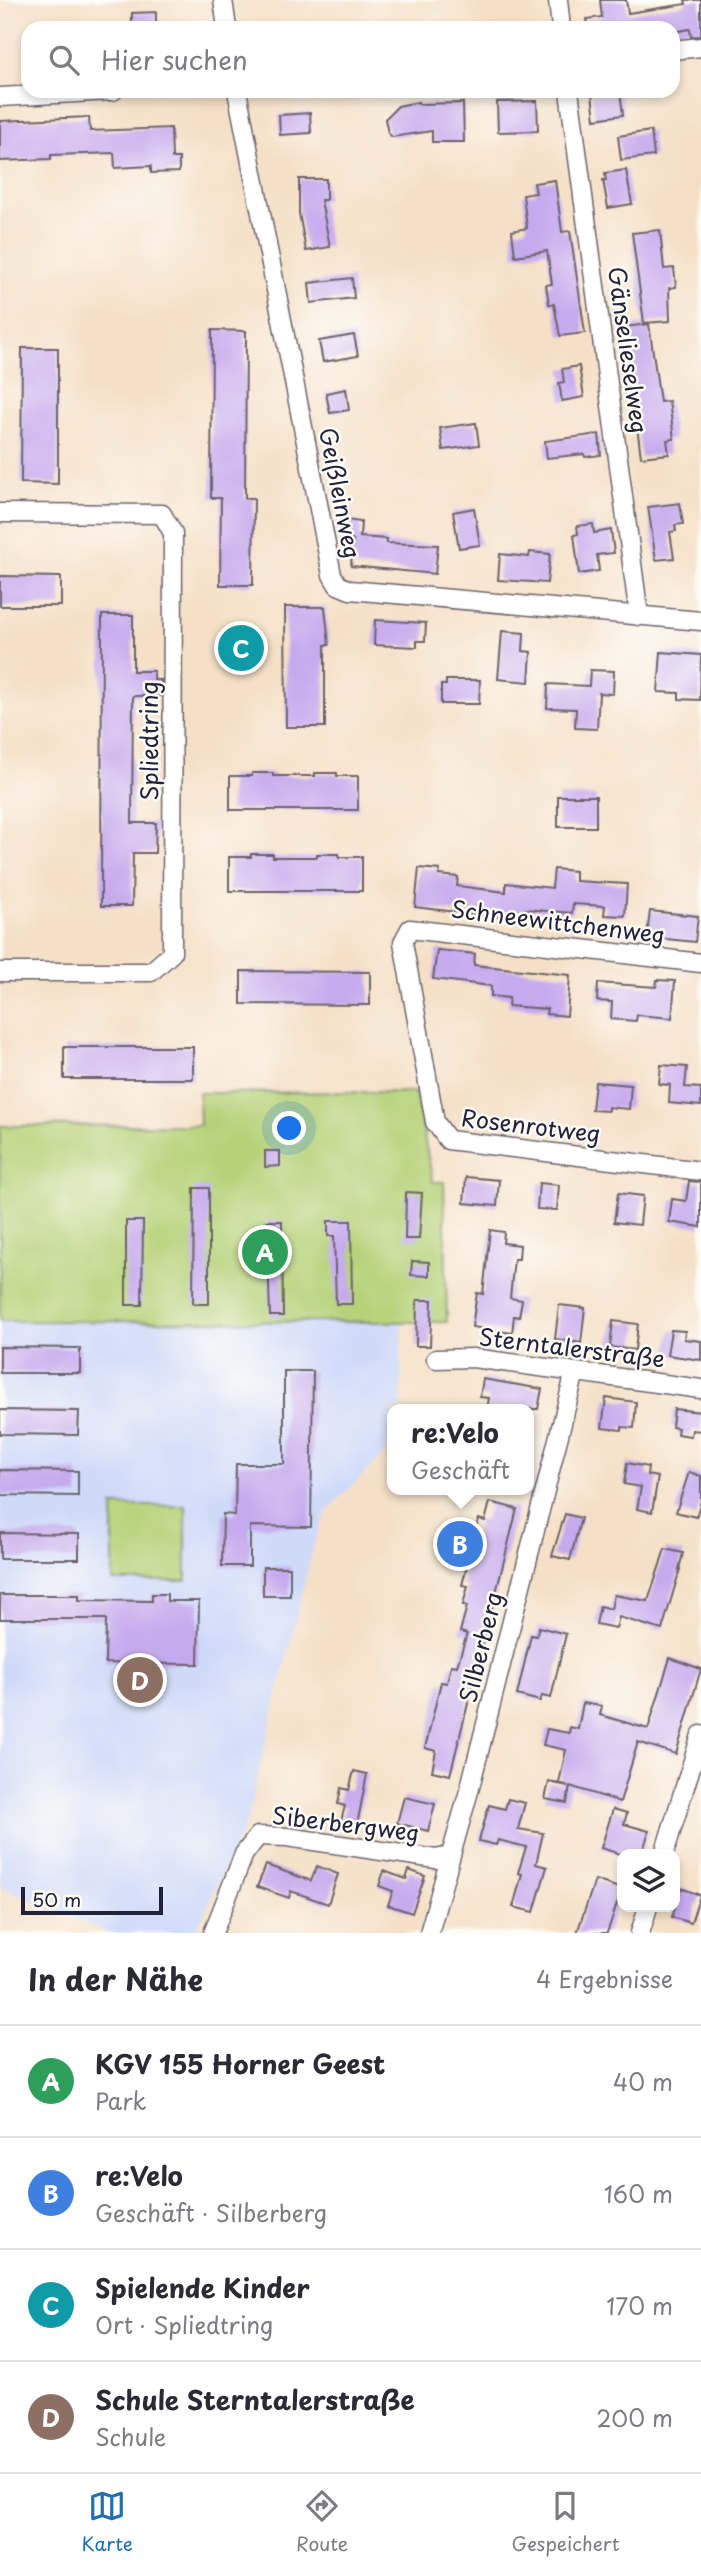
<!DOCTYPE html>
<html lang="de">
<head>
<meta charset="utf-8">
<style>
	body { margin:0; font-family:"Playpen Sans",sans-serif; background:#f2f2f3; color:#2b2b33 }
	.controls { position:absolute; right:21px; bottom:21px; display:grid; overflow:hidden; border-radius:14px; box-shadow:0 4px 10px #0003 }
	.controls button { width:63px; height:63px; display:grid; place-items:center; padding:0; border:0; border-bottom:2px solid #e1e1e2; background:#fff; color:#2b2b33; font:35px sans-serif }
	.scale { position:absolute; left:21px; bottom:18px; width:142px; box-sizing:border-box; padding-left:7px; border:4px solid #22223b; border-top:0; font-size:19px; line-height:24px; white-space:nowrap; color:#22223b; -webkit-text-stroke:5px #fdfcf7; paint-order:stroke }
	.you { position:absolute; left:290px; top:1129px; width:24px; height:24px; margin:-18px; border:5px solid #fff; border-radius:50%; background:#1a73e8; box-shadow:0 0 0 10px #1a73e833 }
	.badge { display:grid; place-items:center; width:46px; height:46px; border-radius:50%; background:#1f6fb2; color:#fff; font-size:23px; font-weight:700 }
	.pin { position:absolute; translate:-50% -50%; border:4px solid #fff; box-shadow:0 2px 7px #0006 }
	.popup { position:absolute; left:387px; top:1404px; width:147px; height:91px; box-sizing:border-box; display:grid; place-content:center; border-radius:14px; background:#fff; filter:drop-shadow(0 2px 5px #0005); font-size:23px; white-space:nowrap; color:#7c7c81 }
	.popup b { font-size:26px; color:#2b2b33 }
	.popup::after { content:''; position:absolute; left:50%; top:100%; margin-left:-14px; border:14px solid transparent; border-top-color:#fff }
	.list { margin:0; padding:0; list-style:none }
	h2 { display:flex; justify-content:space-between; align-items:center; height:91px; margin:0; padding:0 28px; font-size:30px }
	h2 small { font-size:23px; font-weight:400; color:#7c7c81 }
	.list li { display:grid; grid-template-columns:46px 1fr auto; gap:21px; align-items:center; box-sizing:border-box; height:112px; padding:0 28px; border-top:2px solid #e1e1e2 }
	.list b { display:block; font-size:26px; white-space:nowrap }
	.list p { margin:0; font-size:23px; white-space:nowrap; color:#7c7c81 }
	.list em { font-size:23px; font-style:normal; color:#7c7c81 }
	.icon { flex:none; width:38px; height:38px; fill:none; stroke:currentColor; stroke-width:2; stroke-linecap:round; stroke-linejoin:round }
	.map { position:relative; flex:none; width:701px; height:1933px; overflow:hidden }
	.search { position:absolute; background:#fff; box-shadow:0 4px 10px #0003; left:21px; right:21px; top:21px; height:77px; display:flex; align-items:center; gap:18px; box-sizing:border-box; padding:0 24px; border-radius:21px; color:#7c7c81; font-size:26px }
	.sheet { height:539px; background:#fff }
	nav { display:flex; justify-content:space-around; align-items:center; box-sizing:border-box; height:98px; border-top:2px solid #e1e1e2; background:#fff; font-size:19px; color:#7c7c81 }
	nav a { display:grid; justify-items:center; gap:4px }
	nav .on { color:#1f6fb2 }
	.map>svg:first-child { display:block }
</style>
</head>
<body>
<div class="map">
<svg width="701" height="1933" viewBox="0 0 701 1933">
	<rect width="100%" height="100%" fill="#fdfcf7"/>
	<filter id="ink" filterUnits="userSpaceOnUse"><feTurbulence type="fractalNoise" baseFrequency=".0143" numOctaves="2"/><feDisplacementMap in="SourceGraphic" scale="14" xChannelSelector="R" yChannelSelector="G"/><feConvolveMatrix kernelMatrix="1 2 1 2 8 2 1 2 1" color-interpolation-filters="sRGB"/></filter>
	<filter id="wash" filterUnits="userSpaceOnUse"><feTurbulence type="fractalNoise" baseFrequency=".00686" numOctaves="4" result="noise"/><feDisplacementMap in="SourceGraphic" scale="28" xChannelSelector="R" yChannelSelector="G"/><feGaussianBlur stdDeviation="1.57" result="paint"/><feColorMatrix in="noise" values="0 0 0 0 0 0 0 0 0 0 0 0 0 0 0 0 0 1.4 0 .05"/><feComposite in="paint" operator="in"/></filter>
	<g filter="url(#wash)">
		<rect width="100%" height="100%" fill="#f5e0c7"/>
		<path fill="#cfdaf9" d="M0,1321L402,1322L401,1409H392V1446L327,1511L315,1540L247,1820L195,1933H109L0,1886Z"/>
		<g fill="#b6d278" stroke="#6c7a5a" stroke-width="2">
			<path d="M415,1092L433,1182H444L447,1322L0,1321V1126L200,1125L199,1093Z"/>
			<rect x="113" y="1506" width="73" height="75"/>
		</g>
		<g id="blocks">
			<g fill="#c6aaee">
				<path d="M600,0H626L628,13L686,4L685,0H701V36L691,37L690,29L673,32V28H658V24L630,28H588L587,19L602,17Z"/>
				<path d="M156,12V28H132V13Z"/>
				<path d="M620,91L623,115L595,119L592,94Z"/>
				<path d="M537,101L538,131L498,132L497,102Z"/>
				<path d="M418,102V104L463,103L464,142H432V131L392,137L388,133L385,119L398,106Z"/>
				<path d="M310,113L311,133L280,135L279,115Z"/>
				<path d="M89,117L90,131L171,128L172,158H179V172L151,173V166L115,168L114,153L51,155V159L0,161V121Z"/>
				<path d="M651,131L654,156L621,160L618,136Z"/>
				<path d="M626,170L632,204L608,208L603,180H606L605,173Z"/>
				<path d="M299,179H326V200H321L330,247L306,251L299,213Z"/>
				<path d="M555,180L562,232L570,231L585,333L560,336L554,304H549L546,285L552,284L547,251L515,256L512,231L527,228L523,195L536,193L534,183Z"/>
				<path d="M660,230L664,269L674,268L676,287L669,288L670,321L644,323L632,233Z"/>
				<path d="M352,278L354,298L311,303L309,283Z"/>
				<path d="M649,324L660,402L669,401L674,439L667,440L669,454L641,457L624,327Z"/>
				<path d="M212,330L246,331L245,498H254L253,585H220L221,498H211Z"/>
				<path d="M354,335L358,356L323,362L319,341Z"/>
				<path d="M22,348H58V484L21,483Z"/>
				<path d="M579,366L584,397L562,401L559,383L564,382L562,369Z"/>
				<path d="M346,389L349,410L330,413L326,393Z"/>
				<path d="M476,423L479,445L443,450L440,428Z"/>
				<path d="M599,434L601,455L585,457L584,454L547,458L545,441Z"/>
				<path d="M680,503L683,524L675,525L676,531L670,532L674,558L656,560L648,507Z"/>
				<path d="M474,508L480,545L459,548L453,512Z"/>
				<path d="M346,520L361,522L360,537L387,539V543L438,545L435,574L351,566L353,540H345Z"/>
				<path d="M593,524L594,533L611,530L614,553L597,555L599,571L579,574L574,535L578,534L577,526Z"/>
				<path d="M530,552L550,554L547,583L498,580L500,554L529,557Z"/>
				<path d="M0,576L61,577V606H0Z"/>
				<path d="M285,607H325L329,645H325V727H286Z"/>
				<path d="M102,615H133V671H154V680H161V696H133L132,823H156L155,853H133L132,906H101Z"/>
				<path d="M375,620L426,623L425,641H417V647L374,645Z"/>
				<path d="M502,631L524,633L523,651L531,652L529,682L498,679Z"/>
				<path d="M661,652L701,655L700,700L679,699V693L658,692Z"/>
				<path d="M590,670L614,671L613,694L599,693L597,729L575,728L576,709L547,708L548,684L589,686Z"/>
				<path d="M446,680H480L479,704H441V685H446Z"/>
				<path d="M252,773H273V776H315V773H337V776H358V810H230V776H252Z"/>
				<rect x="558" y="796" width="38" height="31"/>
				<path d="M251,854H273V857H317V854H339V857H362V891H229V857H251Z"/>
				<path d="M419,868L440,870L439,875L458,877L457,886L506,892V883L552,888L554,869L575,871V881L627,884L625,916L604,915L605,906L573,904L572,913L524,909L523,920L415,907Z"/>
				<path d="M650,911L698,916L695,942L647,937Z"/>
				<path d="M437,950L475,954L474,965L570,975L567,1016L546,1014L547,1009L508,1006L509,998L491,996V986L433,979Z"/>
				<path d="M241,971L370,972V1005L241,1004Z"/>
				<path d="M657,980L675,981L672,1018L637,1015L636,1021L611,1019L612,1002L597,1001L598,983L656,987Z"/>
				<rect x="64" y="1047" width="129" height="32"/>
				<path d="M661,1065L687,1067L685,1087L701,1088V1106L669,1103L670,1085L659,1084Z"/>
				<path d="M595,1082L631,1085L629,1109L608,1107V1111L592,1110Z"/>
				<path d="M265,1151H280V1166L265,1167Z"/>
				<path d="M466,1177L499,1180L497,1206L464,1203Z"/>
				<path d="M689,1181L701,1182V1227L669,1222L672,1199L686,1201Z"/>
				<path d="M539,1183L559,1185L557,1210L537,1209Z"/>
				<path d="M194,1188H209V1304H193Z"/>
				<path d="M406,1192L422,1193L419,1239H405Z"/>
				<path d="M618,1193L643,1196L640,1225L614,1222Z"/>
				<path d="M126,1221H143L142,1305H126Z"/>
				<path d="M267,1221H282L283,1316H270Z"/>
				<path d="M328,1221H351L352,1304H336L334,1236H328Z"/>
				<path d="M490,1230L504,1232L503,1243L520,1245L519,1259H514L510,1298L522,1300L519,1317L514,1316L512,1333L472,1327L477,1293L483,1294Z"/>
				<path d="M412,1261L429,1262V1276L411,1275Z"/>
				<path d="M417,1300H432L430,1346H416Z"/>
				<path d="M559,1305L585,1308L581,1343L555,1339Z"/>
				<path d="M613,1321L638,1324L635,1350L610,1347Z"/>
				<path d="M671,1330L685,1331L684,1339L701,1341V1360L667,1355Z"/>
				<path d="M0,1347L80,1348V1373H0Z"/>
				<path d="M284,1371H313L311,1527L250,1526V1566H222L223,1514L235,1515L236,1464H284Z"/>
				<path d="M483,1379L542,1389L538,1409H487L489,1398L480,1397Z"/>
				<path d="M606,1398L636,1402L634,1428L622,1427V1430L602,1428Z"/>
				<path d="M674,1409L701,1412V1431L692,1430L691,1436L677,1434L678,1428L672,1427Z"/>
				<path d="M0,1410L79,1411L78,1435L0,1434Z"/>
				<path d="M627,1463L648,1467L647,1475L658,1477L652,1512L637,1509L641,1487L624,1484Z"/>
				<path d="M0,1470L78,1471V1496L0,1495Z"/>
				<path d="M689,1472L701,1476V1501L696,1517L676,1512Z"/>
				<path d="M490,1502L517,1509L450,1775L432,1771L436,1751L425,1748L441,1682L447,1683L451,1665L457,1666L467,1634L460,1632L467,1606L463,1605L468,1586L462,1585L479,1519L485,1521Z"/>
				<path d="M565,1514L581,1518L570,1560L552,1556Z"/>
				<path d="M0,1533L79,1534V1559H0Z"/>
				<path d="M665,1549L683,1553L679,1569H680L662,1630L619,1617L616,1628L596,1624L600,1606L611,1609L614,1595L648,1601Z"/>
				<rect x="263" y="1567" width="27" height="29"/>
				<path d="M152,1594H167V1601H199L198,1664L105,1663L106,1619H0V1595H79V1600L152,1601Z"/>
				<path d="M539,1627L566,1634L551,1698L542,1696L540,1701L517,1695L531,1635L536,1636Z"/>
				<path d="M670,1658L701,1669L676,1754L638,1742L620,1802L570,1786L567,1803L545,1799L549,1782L568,1786L559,1783L566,1750L543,1745L547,1729L569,1733L570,1727L578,1729L583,1703L602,1706L600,1715L648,1729Z"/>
				<path d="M354,1771L367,1774L357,1825L341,1821L345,1806L338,1804L341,1788L349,1790Z"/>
				<path d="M404,1797L435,1804L428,1831L397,1823Z"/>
				<path d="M508,1799L525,1803L518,1829L543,1833L536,1864L547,1867L534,1912L513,1907L522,1874L518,1873L526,1847L498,1840L496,1845L479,1841L489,1805L505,1809Z"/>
				<path d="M613,1809L627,1813L624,1824L649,1831L642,1854H620L601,1848Z"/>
				<path d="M266,1865L311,1881L317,1866L338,1874L328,1904L291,1891L289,1898L257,1887Z"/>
				<path d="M409,1870L425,1876L412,1913L388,1905L393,1891L379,1886L384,1871L406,1879Z"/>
				<path d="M595,1880L622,1889L607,1933H577Z"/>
				<path d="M681,1888L700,1895L691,1923L672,1917Z"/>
			</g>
		</g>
	</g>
	<g filter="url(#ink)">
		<use href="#blocks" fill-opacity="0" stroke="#6c646c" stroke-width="2"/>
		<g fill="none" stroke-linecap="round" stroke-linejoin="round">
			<g stroke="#6c646c" stroke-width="21">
				<g id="street">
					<path d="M223,0L227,28"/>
					<path d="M558,0L561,28"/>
					<path d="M673,50L701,47"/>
					<path d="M237,91L332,575L338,585L350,590L701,621"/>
					<path d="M569,91L639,616"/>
					<path d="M0,97L113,91"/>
					<path d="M0,513L162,514L173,533L172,953L151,972H0"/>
					<path d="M701,963L410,929L403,942L435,1122L448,1140L701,1171"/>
					<path d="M436,1359L473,1358L701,1389"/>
					<path d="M664,1854L701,1735"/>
					<path d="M213,1933L244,1854L258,1836L287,1837L436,1859L450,1856"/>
					<path d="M429,1933L469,1791L575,1372"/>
					<path d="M640,1933L648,1907"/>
				</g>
			</g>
			<use href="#street" stroke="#fff" stroke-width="18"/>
		</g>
	</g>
	<g text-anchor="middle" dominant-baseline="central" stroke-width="5" stroke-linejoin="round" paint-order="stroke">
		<g font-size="23" fill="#22223b" stroke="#fdfcf7">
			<text transform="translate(629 350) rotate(82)">Gänselieselweg</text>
			<text transform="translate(341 493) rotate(79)">Geißleinweg</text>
			<text transform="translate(148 741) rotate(-90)">Spliedtring</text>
			<text transform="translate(558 921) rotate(7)">Schneewittchenweg</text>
			<text transform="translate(531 1125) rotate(7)">Rosenrotweg</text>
			<text transform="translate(572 1347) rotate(7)">Sterntalerstraße</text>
			<text transform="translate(480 1647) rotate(-76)">Silberberg</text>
			<text transform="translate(346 1823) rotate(7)">Siberbergweg</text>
		</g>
	</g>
</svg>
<div class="controls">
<button><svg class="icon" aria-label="layers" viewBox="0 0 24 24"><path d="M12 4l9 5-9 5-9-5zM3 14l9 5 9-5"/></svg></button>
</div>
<div class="scale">50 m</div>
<div class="you"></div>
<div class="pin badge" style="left:265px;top:1252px;background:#2e9e5b">A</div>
<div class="pin badge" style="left:460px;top:1544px;background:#3f7fe0">B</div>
<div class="popup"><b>re:Velo</b>Geschäft</div>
<div class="pin badge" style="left:241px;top:648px;background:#0f9aa8">C</div>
<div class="pin badge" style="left:140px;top:1680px;background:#8d6e63">D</div>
<div class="search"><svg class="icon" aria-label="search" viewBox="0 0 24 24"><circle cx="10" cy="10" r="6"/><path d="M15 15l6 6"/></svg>Hier suchen</div>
</div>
<section class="sheet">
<h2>In der Nähe<small>4 Ergebnisse</small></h2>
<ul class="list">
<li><span class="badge" style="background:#2e9e5b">A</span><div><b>KGV 155 Horner Geest</b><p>Park</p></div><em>40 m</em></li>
<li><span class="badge" style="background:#3f7fe0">B</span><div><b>re:Velo</b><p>Geschäft · Silberberg</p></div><em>160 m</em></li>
<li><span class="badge" style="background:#0f9aa8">C</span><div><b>Spielende Kinder</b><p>Ort · Spliedtring</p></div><em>170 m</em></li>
<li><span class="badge" style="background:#8d6e63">D</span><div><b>Schule Sterntalerstraße</b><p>Schule</p></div><em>200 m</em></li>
</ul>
</section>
<nav>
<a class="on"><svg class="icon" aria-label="map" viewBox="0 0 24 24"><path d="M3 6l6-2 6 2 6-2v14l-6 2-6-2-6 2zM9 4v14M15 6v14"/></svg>Karte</a>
<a><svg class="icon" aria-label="directions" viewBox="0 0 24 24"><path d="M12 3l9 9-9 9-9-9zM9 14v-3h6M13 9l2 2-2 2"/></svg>Route</a>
<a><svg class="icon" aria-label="saved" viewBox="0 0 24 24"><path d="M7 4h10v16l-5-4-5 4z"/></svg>Gespeichert</a>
</nav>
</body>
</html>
